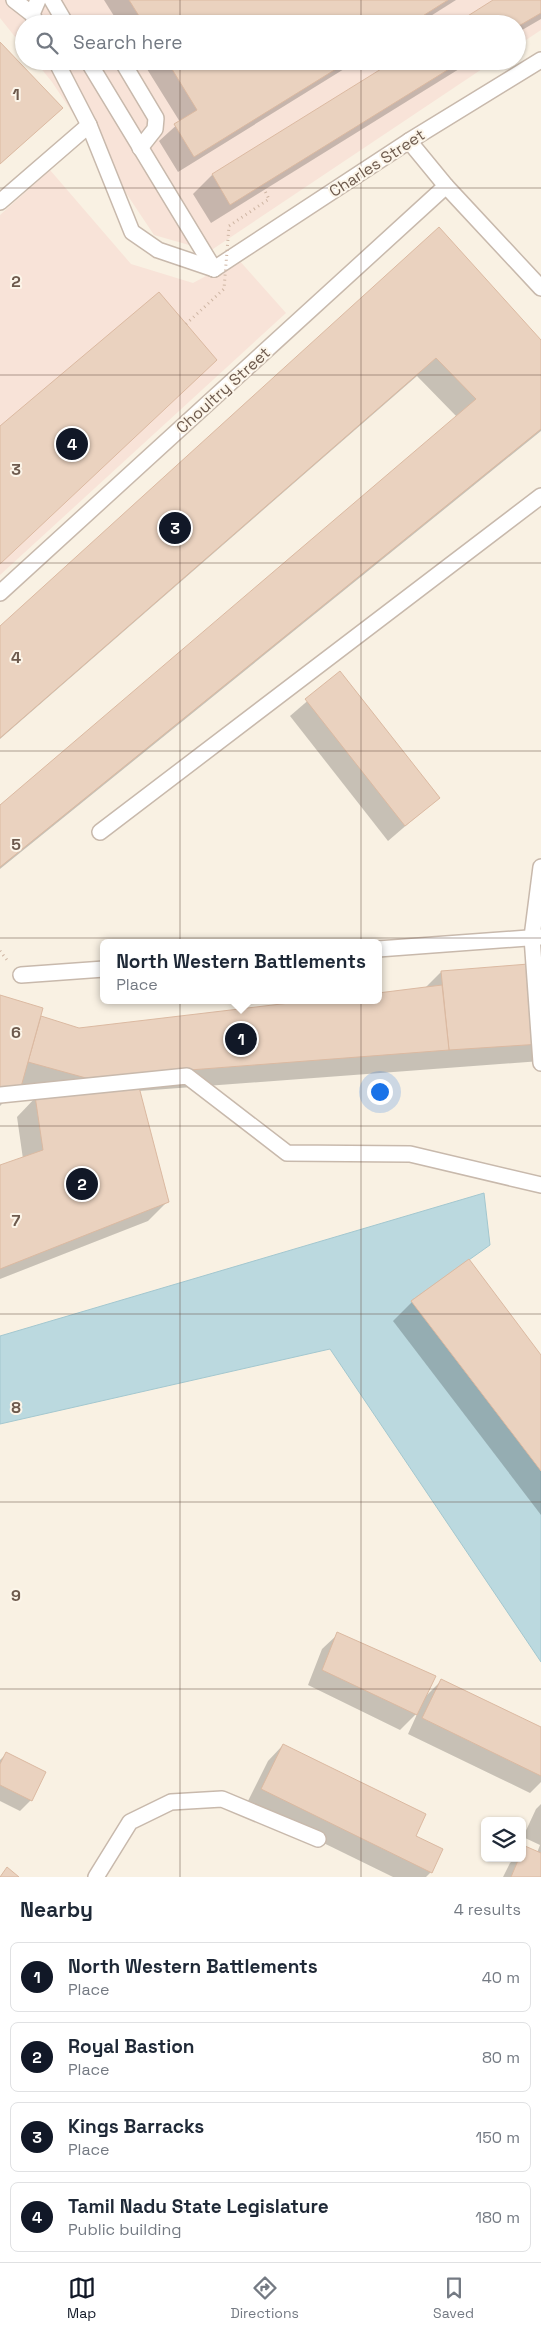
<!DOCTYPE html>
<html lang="en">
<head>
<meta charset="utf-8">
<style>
	body { margin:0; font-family:"Space Grotesk",sans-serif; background:#f2f2f3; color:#1f2937 }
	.controls { position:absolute; right:15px; bottom:15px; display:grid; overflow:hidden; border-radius:8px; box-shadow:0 1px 4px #0004 }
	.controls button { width:45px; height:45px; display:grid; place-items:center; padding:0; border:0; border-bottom:1px solid #e0e1e3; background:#fff; color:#1f2937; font:25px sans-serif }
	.you { position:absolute; left:379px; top:1091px; width:18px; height:18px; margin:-12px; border:4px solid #fff; border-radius:50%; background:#1a73e8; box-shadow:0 0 0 8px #1a73e833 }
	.badge { display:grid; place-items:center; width:32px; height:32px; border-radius:50%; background:#111827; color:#fff; font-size:16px; font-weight:700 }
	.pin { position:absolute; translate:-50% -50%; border:2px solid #fff; box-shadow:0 1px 5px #0006 }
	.popup { position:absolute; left:100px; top:939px; width:282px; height:65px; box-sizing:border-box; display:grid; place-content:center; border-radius:8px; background:#fff; filter:drop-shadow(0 1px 4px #0005); font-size:16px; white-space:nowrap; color:#747a83 }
	.popup b { font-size:19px; color:#1f2937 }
	.popup::after { content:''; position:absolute; left:50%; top:100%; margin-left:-10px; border:10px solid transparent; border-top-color:#fff }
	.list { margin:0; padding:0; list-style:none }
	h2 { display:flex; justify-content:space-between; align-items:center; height:65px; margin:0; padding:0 20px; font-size:21px }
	h2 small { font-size:16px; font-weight:400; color:#747a83 }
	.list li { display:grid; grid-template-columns:32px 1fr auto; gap:15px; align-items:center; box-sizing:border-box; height:70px; margin:0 10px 10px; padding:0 10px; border:1px solid #e0e1e3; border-radius:8px }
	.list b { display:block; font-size:19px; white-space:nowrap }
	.list p { margin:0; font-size:16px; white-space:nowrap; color:#747a83 }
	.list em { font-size:16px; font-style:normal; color:#747a83 }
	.icon { flex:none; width:28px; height:28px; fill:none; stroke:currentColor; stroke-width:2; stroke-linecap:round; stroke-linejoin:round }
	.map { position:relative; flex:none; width:541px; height:1877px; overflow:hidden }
	.search { position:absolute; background:#fff; box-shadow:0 1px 4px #0004; left:15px; right:15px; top:15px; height:55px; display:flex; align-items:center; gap:12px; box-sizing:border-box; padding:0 18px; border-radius:28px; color:#747a83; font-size:19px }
	.sheet { height:385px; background:#fff }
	nav { display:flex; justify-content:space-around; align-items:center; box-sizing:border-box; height:70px; border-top:1px solid #e0e1e3; background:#fff; font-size:14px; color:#747a83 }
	nav a { display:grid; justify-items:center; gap:2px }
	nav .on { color:#111827 }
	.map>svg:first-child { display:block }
</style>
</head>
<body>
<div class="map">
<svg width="541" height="1877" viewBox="0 0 541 1877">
	<rect width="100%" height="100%" fill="#f9f1e3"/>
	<g fill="#f8e3d8">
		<path d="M0,0H541V30L517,46V24H24V48L0,18Z"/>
		<path d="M35,61H494L210,251L154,235L52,82Z"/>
		<path d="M50,170L131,264L193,283L238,259L286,313L0,575V215Z"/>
	</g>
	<path fill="#bbd9df" stroke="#a3c7cf" d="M484,1193L490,1245L411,1301L541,1471V1662L330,1349L0,1424V1336Z"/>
	<g fill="#0003">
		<path d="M104,0H456L418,24H119Z"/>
		<path d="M495,0H541V19L517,33V24Z"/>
		<path d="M0,43L61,108L0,164Z"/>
		<path d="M142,61H357L178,172L159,141L180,122Z"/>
		<path d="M396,61H472L211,223L193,194L212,175Z"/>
		<path d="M439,228L541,342V431L0,869V806L457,417L417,376L0,739V628Z"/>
		<path d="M340,673L438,798L388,841L290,716Z"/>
		<path d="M541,964V1061L139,1091L167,1202L148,1221L0,1279V1167L23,1159L17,1117L36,1097L59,1095L21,1084L0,1106V996L40,1017L79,1029L378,1000L424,989L441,972Z"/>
		<path d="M412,1302L541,1357V1515L393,1321Z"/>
		<path d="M338,1634L424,1698L442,1680L541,1728V1782L530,1793L408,1734L418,1712L400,1730L308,1685L322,1649Z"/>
		<path d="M283,1745L414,1836L431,1872L426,1877H393L246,1805L268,1761Z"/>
		<path d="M7,1753L31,1800L20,1811L0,1801V1760Z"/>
		<path d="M541,1804V1877H503L510,1863L515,1858H522V1851L525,1848L537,1853L540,1845L523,1837L536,1809Z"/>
	</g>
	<g fill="#ead2bf" stroke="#dbb9a1">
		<path d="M129,0H448L410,24H144Z"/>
		<path d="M493,0H541V13L517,27V24H455Z"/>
		<path d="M0,42L63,108L0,164Z"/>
		<path d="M167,61H349L194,157L174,124L197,110Z"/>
		<path d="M394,61H462L230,205L212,174Z"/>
		<path d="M439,227L541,340V429L0,867V805L476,399L436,358L0,738V626Z"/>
		<path d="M159,292L217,360L0,564V426Z"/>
		<path d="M340,671L440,798L405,826L305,699Z"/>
		<path d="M541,963V1044L449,1050L441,971Z"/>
		<path d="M442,985L449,1050L86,1078L28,1062L41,1016L79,1028L315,1000H378V993Z"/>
		<path d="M0,995L43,1008L21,1087L0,1089Z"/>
		<path d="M139,1087L169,1202L0,1269V1165L43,1150L35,1096Z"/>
		<path d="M469,1259L541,1355V1471L411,1301Z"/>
		<path d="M337,1632L436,1676L417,1715L322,1670Z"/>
		<path d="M441,1679L541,1727V1776L422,1718Z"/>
		<path d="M283,1744L426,1814L416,1836L443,1849L432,1873L261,1789Z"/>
		<path d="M6,1752L46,1772L32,1801L0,1785V1764Z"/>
		<path d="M525,1846L541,1853V1877H511L519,1858H522Z"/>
		<path d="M7,1867L19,1877H0Z"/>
	</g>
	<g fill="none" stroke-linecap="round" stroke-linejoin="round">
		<g stroke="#c8b9ac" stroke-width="18">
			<g id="service">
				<path d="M14,0L32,14L37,24"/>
				<path d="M52,0L66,24"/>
				<path d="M32,14L38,0"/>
				<path d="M80,24H87"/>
				<path d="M56,61L89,125L132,232L158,250L214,269"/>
				<path d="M88,61L214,269"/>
				<path d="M122,61L156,118L155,129L140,148"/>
				<path d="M409,141L446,186L541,288"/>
				<path d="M0,202L89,125"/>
				<path d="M214,269L409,141L541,60"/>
				<path d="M0,593L446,186"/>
				<path d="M100,832L541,496"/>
				<path d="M541,867L532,937L541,1063"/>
				<path d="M378,949L541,937"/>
				<path d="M21,975L104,969"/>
				<path d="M0,1095L187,1076L287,1153L410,1154L541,1185"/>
				<path d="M96,1877L130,1822L171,1802L222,1799L318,1839"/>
			</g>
		</g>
		<path stroke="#ceb5a3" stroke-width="3" stroke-dasharray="1 4" stroke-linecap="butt" d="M0,951L7,960"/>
		<use href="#service" stroke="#fff" stroke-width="15"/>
		<path stroke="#ceb5a3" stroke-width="3" stroke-dasharray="1 4" stroke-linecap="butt" d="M186,324L224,289L229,226L269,199L262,185"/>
	</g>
	<path fill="none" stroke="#6d5a4d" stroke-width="1" stroke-opacity="0.55" d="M180,0V24M361,0V24M180,61V1877M361,61V1877M0,188H541M0,375H541M0,563H541M0,751H541M0,938H541M0,1126H541M0,1314H541M0,1502H541M0,1689H541"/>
	<g text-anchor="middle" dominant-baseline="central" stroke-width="4" stroke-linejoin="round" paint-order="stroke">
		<g font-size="16" fill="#6d5a4d" stroke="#fcf5e9">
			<text transform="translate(377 163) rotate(-33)">Charles Street</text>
			<text transform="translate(223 390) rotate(-42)">Choultry Street</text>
		</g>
	</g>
	<g font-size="16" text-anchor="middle" font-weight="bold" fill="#6d5a4d" stroke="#fcf5e9" stroke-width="4" stroke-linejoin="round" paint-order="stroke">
		<text x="16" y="100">1</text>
		<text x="16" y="287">2</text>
		<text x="16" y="475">3</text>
		<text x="16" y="663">4</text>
		<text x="16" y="850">5</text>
		<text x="16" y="1038">6</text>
		<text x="16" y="1226">7</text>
		<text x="16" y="1413">8</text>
		<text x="16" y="1601">9</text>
	</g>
</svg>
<div class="controls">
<button><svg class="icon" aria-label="layers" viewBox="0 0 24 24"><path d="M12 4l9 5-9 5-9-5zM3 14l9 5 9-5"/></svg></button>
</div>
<div class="you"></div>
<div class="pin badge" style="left:241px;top:1039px">1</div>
<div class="popup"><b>North Western Battlements</b>Place</div>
<div class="pin badge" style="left:82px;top:1184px">2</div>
<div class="pin badge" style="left:175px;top:528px">3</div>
<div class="pin badge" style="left:72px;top:444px">4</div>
<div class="search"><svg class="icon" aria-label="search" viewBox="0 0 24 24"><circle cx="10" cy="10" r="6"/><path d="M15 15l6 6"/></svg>Search here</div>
</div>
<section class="sheet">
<h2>Nearby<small>4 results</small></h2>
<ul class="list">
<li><span class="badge">1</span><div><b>North Western Battlements</b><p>Place</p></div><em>40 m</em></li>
<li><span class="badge">2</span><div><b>Royal Bastion</b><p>Place</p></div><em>80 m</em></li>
<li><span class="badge">3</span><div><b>Kings Barracks</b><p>Place</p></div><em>150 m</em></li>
<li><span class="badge">4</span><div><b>Tamil Nadu State Legislature</b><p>Public building</p></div><em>180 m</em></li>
</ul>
</section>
<nav>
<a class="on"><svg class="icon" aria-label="map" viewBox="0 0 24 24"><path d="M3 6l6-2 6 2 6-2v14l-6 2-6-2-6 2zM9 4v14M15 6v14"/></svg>Map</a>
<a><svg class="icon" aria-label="directions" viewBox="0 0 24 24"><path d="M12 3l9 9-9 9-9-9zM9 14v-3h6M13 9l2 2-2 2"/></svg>Directions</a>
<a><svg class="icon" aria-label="saved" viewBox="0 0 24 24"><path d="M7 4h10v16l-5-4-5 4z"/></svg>Saved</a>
</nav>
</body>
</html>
